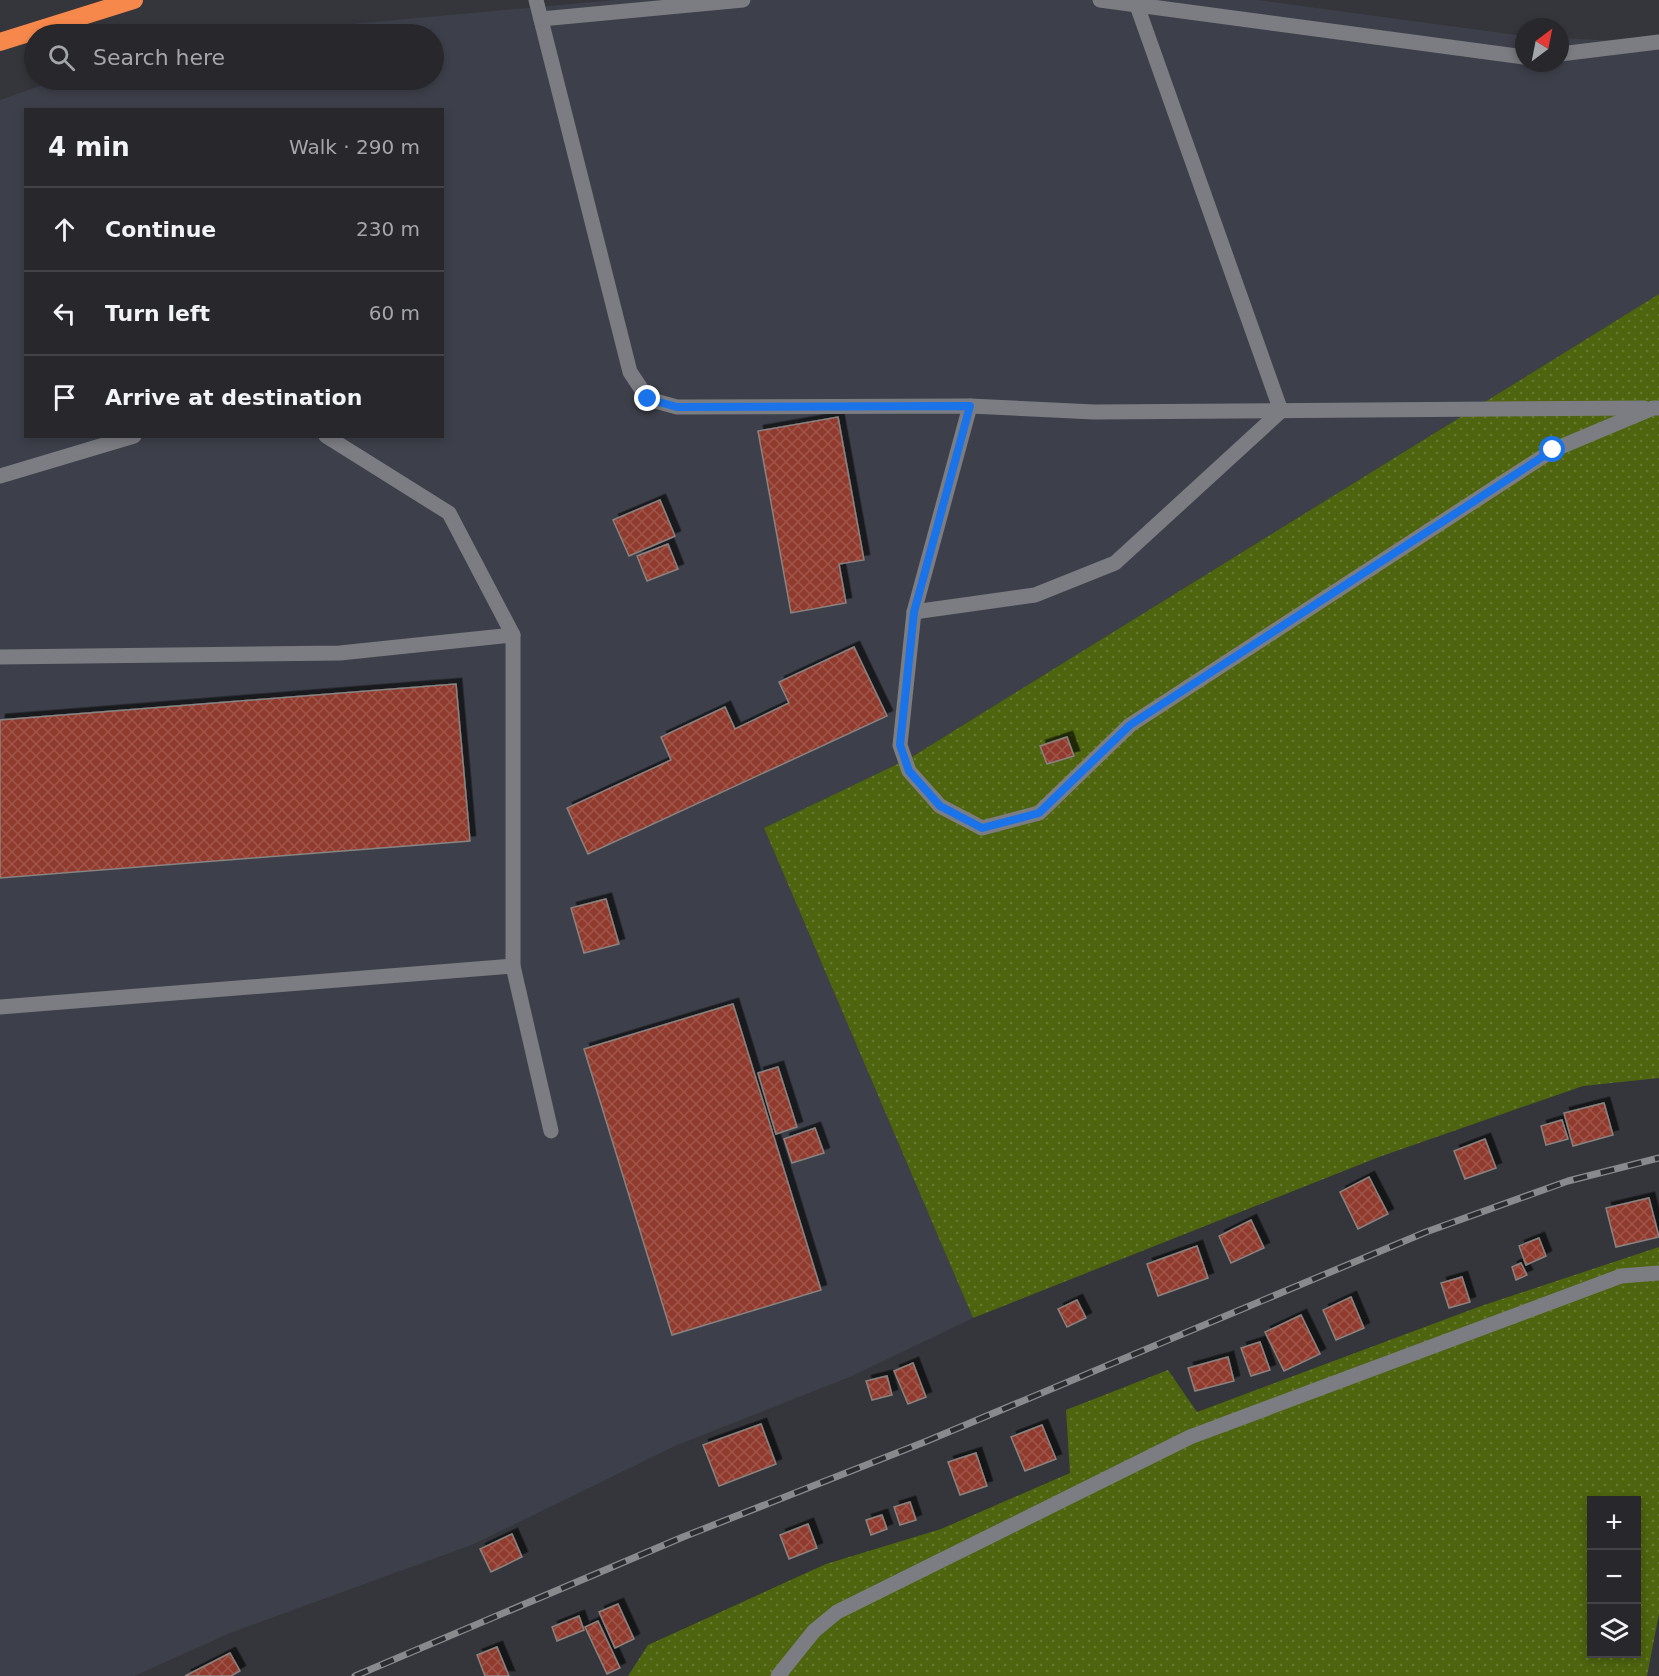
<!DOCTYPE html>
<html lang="en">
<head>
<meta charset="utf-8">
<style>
	body { margin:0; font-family:"DejaVu Sans",sans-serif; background:#343438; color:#f1f3f6 }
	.controls { position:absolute; right:18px; bottom:18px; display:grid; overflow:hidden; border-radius:0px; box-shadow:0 3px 9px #0003 }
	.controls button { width:54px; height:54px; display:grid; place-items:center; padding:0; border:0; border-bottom:2px solid #444448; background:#28282c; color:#f1f3f6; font:30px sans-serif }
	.compass { position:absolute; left:1515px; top:18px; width:54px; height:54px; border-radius:50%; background:#28282c; box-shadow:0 3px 9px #0003; rotate:32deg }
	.stop { position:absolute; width:18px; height:18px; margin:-14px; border:4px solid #1a73e8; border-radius:50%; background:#fff }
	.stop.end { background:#1a73e8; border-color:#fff; box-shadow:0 2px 6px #0008 }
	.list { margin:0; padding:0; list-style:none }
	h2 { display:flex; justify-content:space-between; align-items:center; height:78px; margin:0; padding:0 24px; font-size:26px }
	h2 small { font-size:20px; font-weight:400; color:#a5a6a9 }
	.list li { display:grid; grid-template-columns:39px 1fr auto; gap:18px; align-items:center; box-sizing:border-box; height:84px; padding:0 24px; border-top:2px solid #444448 }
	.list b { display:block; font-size:22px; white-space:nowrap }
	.list em { font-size:20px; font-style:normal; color:#a5a6a9 }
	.icon { flex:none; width:33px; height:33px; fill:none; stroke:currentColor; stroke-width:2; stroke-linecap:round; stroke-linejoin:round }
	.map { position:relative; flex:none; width:1659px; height:1676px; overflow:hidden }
	.search { position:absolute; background:#28282c; box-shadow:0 3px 9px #0003; left:24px; top:24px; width:420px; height:66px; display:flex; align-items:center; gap:15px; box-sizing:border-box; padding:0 21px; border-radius:33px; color:#a5a6a9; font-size:22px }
	.panel { position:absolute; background:#28282c; box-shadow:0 3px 9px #0003; left:24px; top:108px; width:420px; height:330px; border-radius:0px }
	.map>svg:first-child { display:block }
</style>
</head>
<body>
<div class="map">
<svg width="1659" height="1676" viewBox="0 0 1659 1676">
	<defs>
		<pattern id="grass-dots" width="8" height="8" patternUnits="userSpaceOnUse" patternTransform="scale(1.5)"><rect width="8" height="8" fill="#4e640e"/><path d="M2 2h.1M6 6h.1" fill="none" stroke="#667930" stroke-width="1.8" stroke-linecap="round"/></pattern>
		<pattern id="building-cross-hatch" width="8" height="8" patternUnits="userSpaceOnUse" patternTransform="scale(1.5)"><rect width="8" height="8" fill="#913b2d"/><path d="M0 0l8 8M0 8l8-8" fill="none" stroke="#9f564b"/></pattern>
		<filter id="shadow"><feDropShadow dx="5.5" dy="-5.5" stdDeviation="0" flood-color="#0009"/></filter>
	</defs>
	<rect width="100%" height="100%" fill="#35363b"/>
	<path fill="#3d404a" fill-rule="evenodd" d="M615,0H1257L1524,36V63H1560V38L1659,43V294L910,758L764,828L973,1318L852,1376L675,1446L474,1544L230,1633L134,1676H0V100L57,80H434V34H265L320,27ZM26,110H442V436H26Z"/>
	<g fill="url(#grass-dots)" fill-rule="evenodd">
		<path d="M1659,294V1078L1583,1086L1379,1157L973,1318L764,828L910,758Z"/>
		<path d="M1659,1247V1614L1647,1676H628L648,1645L826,1564L941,1529L1070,1473L1066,1410L1168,1370L1197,1412L1481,1306ZM1592,1500H1636V1654H1592Z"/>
	</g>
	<g fill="url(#building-cross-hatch)" stroke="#898381" stroke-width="1.5" filter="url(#shadow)">
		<path d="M838,417L864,560L839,564L846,603L791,613L758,431Z"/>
		<path d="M660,500L675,536L629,556L613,520Z"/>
		<path d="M668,544L678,569L647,581L637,556Z"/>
		<path d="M854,647L887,716L588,854L567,808L671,760L661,737L725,707L735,729L789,703L779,682Z"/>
		<path d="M456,684L470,841L0,878V720Z"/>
		<path d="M1067,737L1074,756L1047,764L1040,746Z"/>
		<path d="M606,899L619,944L584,953L571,908Z"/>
		<path d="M733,1004L821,1290L672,1335L584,1049Z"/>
		<path d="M778,1067L797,1127L776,1134L758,1073Z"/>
		<path d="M1604,1103L1613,1135L1573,1146L1564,1113Z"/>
		<path d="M1562,1120L1568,1139L1546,1145L1541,1126Z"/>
		<path d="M815,1128L824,1153L792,1163L784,1139Z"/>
		<path d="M1485,1139L1496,1168L1465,1179L1454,1151Z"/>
		<path d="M1369,1177L1388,1214L1358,1229L1340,1192Z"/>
		<path d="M1649,1198L1659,1237L1616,1247L1606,1208Z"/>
		<path d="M1251,1220L1264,1248L1231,1263L1219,1236Z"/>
		<path d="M1539,1238L1546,1256L1526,1265L1519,1246Z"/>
		<path d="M1197,1246L1208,1278L1158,1296L1147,1264Z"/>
		<path d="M1521,1263L1527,1275L1516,1280L1512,1267Z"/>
		<path d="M1462,1277L1470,1302L1449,1308L1441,1283Z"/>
		<path d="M1351,1297L1364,1328L1336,1340L1323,1310Z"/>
		<path d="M1077,1300L1086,1318L1067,1327L1058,1309Z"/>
		<path d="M1301,1315L1320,1354L1284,1371L1265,1332Z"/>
		<path d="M1260,1342L1270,1370L1251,1376L1241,1348Z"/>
		<path d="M1228,1357L1234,1381L1195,1391L1188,1368Z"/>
		<path d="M913,1363L926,1397L908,1404L894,1371Z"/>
		<path d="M887,1376L892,1395L872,1400L866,1381Z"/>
		<path d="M761,1424L776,1464L719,1486L703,1445Z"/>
		<path d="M1042,1425L1056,1459L1025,1471L1011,1437Z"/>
		<path d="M976,1453L987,1486L960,1495L948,1462Z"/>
		<path d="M910,1502L916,1520L900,1525L894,1507Z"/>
		<path d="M882,1515L887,1529L871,1535L866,1520Z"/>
		<path d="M808,1524L817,1548L789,1559L780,1535Z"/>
		<path d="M512,1534L522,1557L491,1572L480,1549Z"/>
		<path d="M618,1604L634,1639L615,1648L599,1612Z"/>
		<path d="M579,1616L584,1630L557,1641L552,1627Z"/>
		<path d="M598,1621L620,1668L607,1674L585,1627Z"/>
		<path d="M497,1647L509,1676H485L477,1655Z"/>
		<path d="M230,1653L240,1671L231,1676H185Z"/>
	</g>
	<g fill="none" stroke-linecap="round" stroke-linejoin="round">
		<g stroke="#7c7d83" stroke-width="15">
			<path d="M536,0L630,372L648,399L677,407L970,406L914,612L900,745L909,771L940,806L982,828L1039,813L1130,725L1553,450L1653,408H1659"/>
			<path d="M1100,0L1524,57"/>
			<path d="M541,19L743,0"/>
			<path d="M1560,54L1659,42"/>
			<path d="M970,406L1094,412L1644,408"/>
			<path d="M0,476L134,436"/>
			<path d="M914,612L1035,595L1115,563L1281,411L1135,0"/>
			<path d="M513,635V966L551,1131"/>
			<path d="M0,657L340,653L513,635L449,513L326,436"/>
			<path d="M0,1007L513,966"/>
			<path d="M778,1676L814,1631L837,1612L1190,1437L1621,1276L1659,1273"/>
		</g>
		<path stroke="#f7884b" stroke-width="18" d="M0,42L134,0"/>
		<g stroke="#898a8e" stroke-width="7">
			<path id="rail" d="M355,1676L683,1537L927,1441L1426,1232L1568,1181L1659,1158"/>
		</g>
		<use href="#rail" stroke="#2b2c30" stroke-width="4.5" stroke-dasharray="14" stroke-linecap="butt"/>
	</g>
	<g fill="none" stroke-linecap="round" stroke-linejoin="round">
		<path stroke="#1a73e8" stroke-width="8" d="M648,399L677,407L970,406L914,612L900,745L909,771L940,806L982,828L1039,813L1130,725L1553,450"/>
	</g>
</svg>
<div class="controls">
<button>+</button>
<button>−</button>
<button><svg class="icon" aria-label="layers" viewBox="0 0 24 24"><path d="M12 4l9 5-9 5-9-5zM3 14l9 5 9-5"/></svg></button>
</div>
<svg class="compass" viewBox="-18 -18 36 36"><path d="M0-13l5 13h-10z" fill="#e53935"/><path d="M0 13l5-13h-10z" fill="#a5a6a9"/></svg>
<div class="stop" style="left:1553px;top:450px"></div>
<div class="stop end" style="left:648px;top:399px"></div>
<div class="search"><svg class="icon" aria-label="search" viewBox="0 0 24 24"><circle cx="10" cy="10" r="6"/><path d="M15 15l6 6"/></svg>Search here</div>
<section class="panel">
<h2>4 min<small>Walk · 290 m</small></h2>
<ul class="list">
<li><svg class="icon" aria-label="ahead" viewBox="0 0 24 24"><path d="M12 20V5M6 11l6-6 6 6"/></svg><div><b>Continue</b></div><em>230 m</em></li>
<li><svg class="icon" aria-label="left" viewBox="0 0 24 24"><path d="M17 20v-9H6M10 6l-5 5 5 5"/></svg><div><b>Turn left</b></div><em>60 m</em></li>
<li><svg class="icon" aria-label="arrive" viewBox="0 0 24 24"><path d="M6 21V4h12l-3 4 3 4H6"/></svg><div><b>Arrive at destination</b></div></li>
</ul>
</section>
</div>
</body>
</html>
